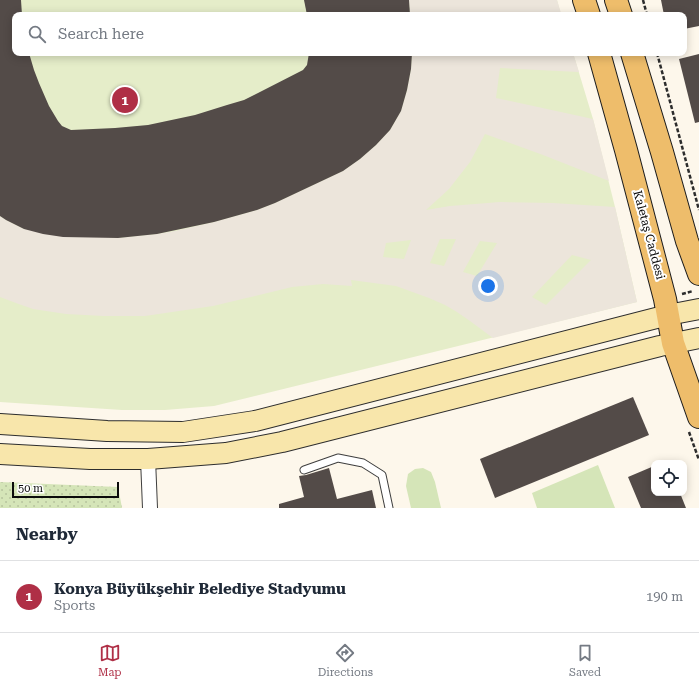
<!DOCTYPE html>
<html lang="en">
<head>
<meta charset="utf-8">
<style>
	body { margin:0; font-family:"Roboto Serif",serif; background:#f6f6f7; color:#1f2937 }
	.controls { position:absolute; right:12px; bottom:12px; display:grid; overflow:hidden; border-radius:8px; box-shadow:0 2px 10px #0003 }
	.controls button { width:36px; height:36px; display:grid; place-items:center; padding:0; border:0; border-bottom:1px solid #e0e1e3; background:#fff; color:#1f2937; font:20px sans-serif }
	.scale { position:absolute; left:12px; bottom:10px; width:107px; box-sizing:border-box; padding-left:4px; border:2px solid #0b0b0b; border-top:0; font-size:11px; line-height:14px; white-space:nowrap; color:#0b0b0b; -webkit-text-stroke:3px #fff; paint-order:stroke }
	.you { position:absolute; left:488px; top:286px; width:14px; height:14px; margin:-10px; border:3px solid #fff; border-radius:50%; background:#1a73e8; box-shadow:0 0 0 6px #1a73e833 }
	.badge { display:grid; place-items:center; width:26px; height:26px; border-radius:50%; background:#af2f46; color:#fff; font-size:13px; font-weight:700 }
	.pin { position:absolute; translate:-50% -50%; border:2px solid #fff; box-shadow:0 1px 4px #0006 }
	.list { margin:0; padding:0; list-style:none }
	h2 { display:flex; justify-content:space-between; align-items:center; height:52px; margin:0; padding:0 16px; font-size:17px }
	h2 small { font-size:13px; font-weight:400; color:#747a83 }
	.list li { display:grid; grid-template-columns:26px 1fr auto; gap:12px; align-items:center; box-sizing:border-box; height:72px; padding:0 16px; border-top:1px solid #e0e1e3 }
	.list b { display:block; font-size:15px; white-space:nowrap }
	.list p { margin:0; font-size:13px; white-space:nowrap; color:#747a83 }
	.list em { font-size:13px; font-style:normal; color:#747a83 }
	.icon { flex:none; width:22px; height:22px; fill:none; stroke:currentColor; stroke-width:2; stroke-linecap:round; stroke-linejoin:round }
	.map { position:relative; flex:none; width:699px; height:508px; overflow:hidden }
	.search { position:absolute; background:#fff; box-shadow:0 2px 10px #0003; left:12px; right:12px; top:12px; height:44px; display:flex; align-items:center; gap:10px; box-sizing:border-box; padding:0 14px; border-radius:8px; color:#747a83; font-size:15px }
	.sheet { height:124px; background:#fff }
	nav { display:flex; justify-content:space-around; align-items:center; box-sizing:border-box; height:56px; border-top:1px solid #e0e1e3; background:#fff; font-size:11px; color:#747a83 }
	nav a { display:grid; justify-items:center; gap:2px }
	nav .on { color:#af2f46 }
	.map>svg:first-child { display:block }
</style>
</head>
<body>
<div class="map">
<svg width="699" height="508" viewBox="0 0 699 508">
	<defs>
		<pattern id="park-dots" width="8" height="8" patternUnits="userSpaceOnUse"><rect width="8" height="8" fill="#d5e5b8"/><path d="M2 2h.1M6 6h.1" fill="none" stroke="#b6c39d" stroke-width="1.8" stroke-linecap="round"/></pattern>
	</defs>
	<rect width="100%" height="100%" fill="#fdf7eb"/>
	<g fill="#d5e5b8">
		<path d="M598,465L615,508H537L532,493Z"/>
		<path d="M423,468L431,472L435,482L441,508H411L406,486L408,474L415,469Z"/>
	</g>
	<path fill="url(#park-dots)" d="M0,482L118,487L122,508H0Z"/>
	<path fill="#e5edc9" d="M0,0H557L561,15H15V53H573L593,119L615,207L637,302L214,406L165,410H122L0,402Z"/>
	<g fill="#ece5db" fill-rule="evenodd">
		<path d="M409,0H557L561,13L524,15H410Z"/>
		<path d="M412,53H573L579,72L500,68L496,98L593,119L609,181L543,155L485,134L470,162L449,189L426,210L450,206L500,202L553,203L615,207L637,302L493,338L470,321L457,312L445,305L429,298L396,286L351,280L352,286L323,284L292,287L213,306L145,316H103L66,314L33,309L16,303L0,297V216L6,220L24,229L118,238L157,234L175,231L214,222L257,210L275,203L343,171L360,159L376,145L390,130L401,111L407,90L411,69ZM440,239H456L444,266L430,263ZM411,240L404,259L383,257L386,243ZM480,241L497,243L477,276L463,272ZM572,255L591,260L546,305L532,297Z"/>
	</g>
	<g fill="#534b48">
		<path d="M0,0H21L22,15H15V53H29L34,70L39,83L49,106L58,121L62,126L71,130L115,128L148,125L195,115L227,105L244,100L258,93L303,70L307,65L309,53H412L411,69L407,90L401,111L390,130L376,145L360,159L343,171L275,203L257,210L214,222L157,234L118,238L63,237L43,234L24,229L6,220L0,216Z"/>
		<path d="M304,0H409L410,15H307Z"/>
		<path d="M661,0H699V26L684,29V15H664Z"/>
		<path d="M699,54V122L695,123L679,59Z"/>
		<path d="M633,397L649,435L495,498L480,459Z"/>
		<path d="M654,466V493H680L686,508H641L628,477Z"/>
		<path d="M329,468L337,499L372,490L376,508H279V504L304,497L299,476L306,475Z"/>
	</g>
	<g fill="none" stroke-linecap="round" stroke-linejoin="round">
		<g stroke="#3e3e3e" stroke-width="9">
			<path id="lane" d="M304,470L338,458L363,463L382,475L389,508"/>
		</g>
		<g stroke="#3e3e3e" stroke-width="16">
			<path id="street" d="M148,459L150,508"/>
		</g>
		<g stroke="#2d2d2d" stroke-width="22">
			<g id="secondary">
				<path d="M0,424L107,431L183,432L255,421L668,315L699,309"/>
				<path d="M0,454L90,459H148L226,453L282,442L660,346L699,338"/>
			</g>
		</g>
		<g stroke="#1c1c1c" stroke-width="24">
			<g id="primary">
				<path d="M584,0L589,15"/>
				<path d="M616,0L621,15"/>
				<path d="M599,53L626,150L665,299L673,343L699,417"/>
				<path d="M632,53L662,152L687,241L699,274"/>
			</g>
		</g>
		<g stroke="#2d2d2d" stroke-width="2.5" stroke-dasharray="4 2" stroke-linecap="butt">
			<path d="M643,0L647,15"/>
			<path d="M657,53L699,210"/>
			<path d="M682,294L693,291"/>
			<path d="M689,432L699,460"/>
		</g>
		<use href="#lane" stroke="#fff" stroke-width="7"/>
		<use href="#street" stroke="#fff" stroke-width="14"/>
		<use href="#secondary" stroke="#f8e6ab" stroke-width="20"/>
		<use href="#primary" stroke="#eebd6b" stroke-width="22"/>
	</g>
	<g text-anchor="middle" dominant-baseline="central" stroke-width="4" stroke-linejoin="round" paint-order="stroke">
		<g font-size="12" fill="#0b0b0b" stroke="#fff">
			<text transform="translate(649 235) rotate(75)">Kaletaş Caddesi</text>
		</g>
	</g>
</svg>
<div class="controls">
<button><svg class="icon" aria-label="locate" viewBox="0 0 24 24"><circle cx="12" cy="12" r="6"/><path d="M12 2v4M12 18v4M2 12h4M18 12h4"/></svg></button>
</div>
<div class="scale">50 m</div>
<div class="you"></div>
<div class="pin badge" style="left:125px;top:100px">1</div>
<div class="search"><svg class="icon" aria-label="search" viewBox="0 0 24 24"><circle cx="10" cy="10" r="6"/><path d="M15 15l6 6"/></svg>Search here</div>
</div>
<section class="sheet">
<h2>Nearby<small></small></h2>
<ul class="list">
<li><span class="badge">1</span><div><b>Konya Büyükşehir Belediye Stadyumu</b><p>Sports</p></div><em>190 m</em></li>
</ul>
</section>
<nav>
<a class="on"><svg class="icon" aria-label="map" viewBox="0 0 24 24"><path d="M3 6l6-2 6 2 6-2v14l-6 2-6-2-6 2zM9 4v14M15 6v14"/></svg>Map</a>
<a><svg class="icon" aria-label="directions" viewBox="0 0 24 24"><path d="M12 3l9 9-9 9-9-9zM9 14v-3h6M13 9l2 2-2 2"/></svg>Directions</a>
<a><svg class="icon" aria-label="saved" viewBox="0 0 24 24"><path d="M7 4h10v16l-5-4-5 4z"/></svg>Saved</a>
</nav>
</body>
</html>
